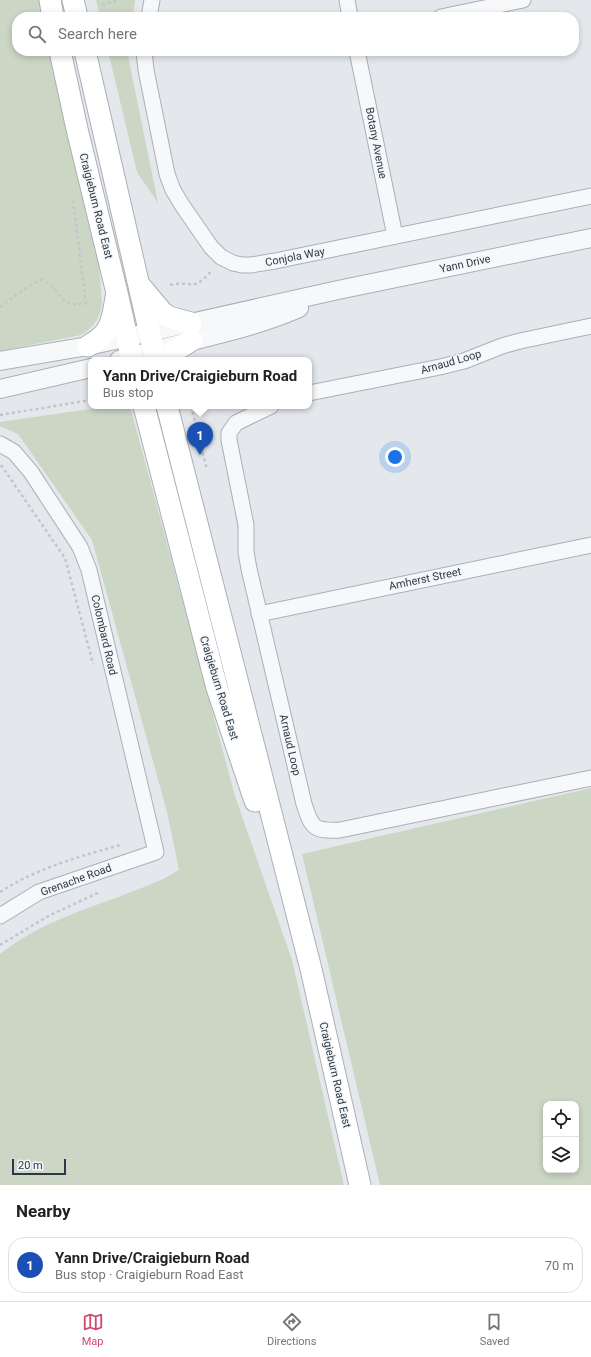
<!DOCTYPE html>
<html lang="en">
<head>
<meta charset="utf-8">
<style>
	body { margin:0; font-family:Roboto,sans-serif; background:#f2f2f2; color:#222 }
	.controls { position:absolute; right:12px; bottom:12px; display:grid; overflow:hidden; border-radius:8px; box-shadow:0 2px 6px #0003 }
	.controls button { width:36px; height:36px; display:grid; place-items:center; padding:0; border:0; border-bottom:1px solid #e0e0e0; background:#fff; color:#222; font:20px sans-serif }
	.scale { position:absolute; left:12px; bottom:10px; width:54px; box-sizing:border-box; padding-left:4px; border:2px solid #2b3845; border-top:0; font-size:11px; line-height:14px; white-space:nowrap; color:#2b3845; -webkit-text-stroke:3px #f4f7f9; paint-order:stroke }
	.you { position:absolute; left:395px; top:457px; width:14px; height:14px; margin:-10px; border:3px solid #fff; border-radius:50%; background:#1a73e8; box-shadow:0 0 0 6px #1a73e833 }
	.badge { display:grid; place-items:center; width:26px; height:26px; border-radius:50%; background:#d04a6f; color:#fff; font-size:13px; font-weight:700 }
	.pin { position:absolute; translate:-50% -33px; filter:drop-shadow(0 1px 2px #0008) }
	.pin::after { content:''; position:absolute; top:21px; width:14px; height:12px; background:inherit; clip-path:polygon(0 0,100% 0,50% 100%) }
	.popup { position:absolute; left:88px; top:357px; width:224px; height:52px; box-sizing:border-box; display:grid; place-content:center; border-radius:8px; background:#fff; filter:drop-shadow(0 1px 3px #0005); font-size:13px; white-space:nowrap; color:#767676 }
	.popup b { font-size:15px; color:#222 }
	.popup::after { content:''; position:absolute; left:50%; top:100%; margin-left:-8px; border:8px solid transparent; border-top-color:#fff }
	.list { margin:0; padding:0; list-style:none }
	h2 { display:flex; justify-content:space-between; align-items:center; height:52px; margin:0; padding:0 16px; font-size:17px }
	h2 small { font-size:13px; font-weight:400; color:#767676 }
	.list li { display:grid; grid-template-columns:26px 1fr auto; gap:12px; align-items:center; box-sizing:border-box; height:56px; margin:0 8px 8px; padding:0 8px; border:1px solid #e0e0e0; border-radius:16px }
	.list b { display:block; font-size:15px; white-space:nowrap }
	.list p { margin:0; font-size:13px; white-space:nowrap; color:#767676 }
	.list em { font-size:13px; font-style:normal; color:#767676 }
	.icon { flex:none; width:22px; height:22px; fill:none; stroke:currentColor; stroke-width:2; stroke-linecap:round; stroke-linejoin:round }
	.map { position:relative; flex:none; width:591px; height:1185px; overflow:hidden }
	.search { position:absolute; background:#fff; box-shadow:0 2px 6px #0003; left:12px; right:12px; top:12px; height:44px; display:flex; align-items:center; gap:10px; box-sizing:border-box; padding:0 14px; border-radius:16px; color:#767676; font-size:15px }
	.sheet { height:116px; background:#fff }
	nav { display:flex; justify-content:space-around; align-items:center; box-sizing:border-box; height:56px; border-top:1px solid #e0e0e0; background:#fff; font-size:11px; color:#767676 }
	nav a { display:grid; justify-items:center; gap:2px }
	nav .on { color:#d04a6f }
	.map>svg:first-child { display:block }
</style>
</head>
<body>
<div class="map">
<svg width="591" height="1185" viewBox="0 0 591 1185">
	<rect width="100%" height="100%" fill="#e4e8ec"/>
	<g fill="#cbd6c5" fill-rule="evenodd">
		<path d="M0,0H40L43,17H17V51H51L98,251L102,302C101,317 94,327 81,335L0,351Z"/>
		<path d="M96,0H135L133,17H100Z"/>
		<path d="M108,51H127L158,203L137,172Z"/>
		<path d="M111,406H130L235,796L292,960L344,1185H0V954C35,926 77,912 118,897C139,889 160,882 179,870L167,812L92,540L18,434L0,426V422Z"/>
		<path d="M591,788V1185H380L302,854ZM546,1104H576V1170H546Z"/>
	</g>
	<g fill="none" stroke-linecap="round" stroke-linejoin="round">
		<g stroke="#a9b0b7" stroke-width="17">
			<g id="minor">
				<path d="M347,0L350,17"/>
				<path d="M149,17L152,0"/>
				<path d="M441,17L523,0"/>
				<path d="M144,51L146,70L167,174L173,190L182,205L211,247L221,257L233,263L242,265H251L275,261L591,196"/>
				<path d="M357,51L395,236"/>
				<path d="M309,393L440,367L464,361L502,346L520,341L591,326"/>
				<path d="M271,406L236,423L229,433V440L246,525V552L249,569L304,804C312,829 314,831 340,830L591,778"/>
				<path d="M0,444L14,452L31,472L80,547L89,570L156,852L39,892L0,916"/>
				<path d="M259,614L591,545"/>
			</g>
		</g>
		<g stroke="#a9b0b7" stroke-width="20">
			<g id="tertiary">
				<path d="M119,360C179,342 242,333 299,308"/>
				<path d="M0,361L88,346L338,290L591,238"/>
				<path d="M0,389L91,368"/>
			</g>
		</g>
		<g stroke="#a9b0b7" stroke-width="23">
			<g id="secondary">
				<path d="M50,0L53,17"/>
				<path d="M73,0L77,17"/>
				<path d="M60,51L77,129L118,297L132,360"/>
				<path d="M85,51L156,360"/>
				<path d="M141,287L162,312L169,317L191,323"/>
				<path d="M88,346C93,343 98,340 102,336C112,327 114,310 116,297"/>
				<path d="M168,360L173,352L192,340"/>
				<path d="M144,406L217,688L255,801"/>
				<path d="M167,406L311,969L360,1185"/>
			</g>
		</g>
		<g stroke="#c2c6cb" stroke-width="2.5" stroke-dasharray="3 3" stroke-linecap="butt">
			<path d="M102,5L117,0"/>
			<path d="M170,285C193,280 193,293 212,270"/>
			<path d="M0,307L27,287L41,280C63,288 58,310 86,303L73,201"/>
			<path d="M191,406L207,470"/>
			<path d="M222,406L225,411"/>
			<path d="M0,415L91,400"/>
			<path d="M1,465L65,558L93,664"/>
			<path d="M0,892C37,868 78,857 120,845"/>
			<path d="M0,945L50,915L100,892"/>
		</g>
		<use href="#minor" stroke="#f7f8fa" stroke-width="15"/>
		<use href="#tertiary" stroke="#f7f8fa" stroke-width="18"/>
		<use href="#secondary" stroke="#fff" stroke-width="21"/>
	</g>
	<g text-anchor="middle" dominant-baseline="central" stroke-width="3" stroke-linejoin="round" paint-order="stroke">
		<g font-size="11" fill="#2b3845" stroke="#f4f7f9">
			<text transform="translate(376 143) rotate(79)">Botany Avenue</text>
			<text transform="translate(96 206) rotate(76)">Craigieburn Road East</text>
			<text transform="translate(295 257) rotate(-11)">Conjola Way</text>
			<text transform="translate(465 264) rotate(-12)">Yann Drive</text>
			<text transform="translate(451 362) rotate(-16)">Arnaud Loop</text>
			<text transform="translate(425 579) rotate(-12)">Amherst Street</text>
			<text transform="translate(104 635) rotate(77)">Colombard Road</text>
			<text transform="translate(219 688) rotate(73)">Craigieburn Road East</text>
			<text transform="translate(290 745) rotate(77)">Arnaud Loop</text>
			<text transform="translate(76 880) rotate(-20)">Grenache Road</text>
			<text transform="translate(335 1075) rotate(77)">Craigieburn Road East</text>
		</g>
	</g>
</svg>
<div class="controls">
<button><svg class="icon" aria-label="locate" viewBox="0 0 24 24"><circle cx="12" cy="12" r="6"/><path d="M12 2v4M12 18v4M2 12h4M18 12h4"/></svg></button>
<button><svg class="icon" aria-label="layers" viewBox="0 0 24 24"><path d="M12 4l9 5-9 5-9-5zM3 14l9 5 9-5"/></svg></button>
</div>
<div class="scale">20 m</div>
<div class="you"></div>
<div class="pin badge" style="left:200px;top:455px;background:#1a4fb4">1</div>
<div class="popup"><b>Yann Drive/Craigieburn Road</b>Bus stop</div>
<div class="search"><svg class="icon" aria-label="search" viewBox="0 0 24 24"><circle cx="10" cy="10" r="6"/><path d="M15 15l6 6"/></svg>Search here</div>
</div>
<section class="sheet">
<h2>Nearby<small></small></h2>
<ul class="list">
<li><span class="badge" style="background:#1a4fb4">1</span><div><b>Yann Drive/Craigieburn Road</b><p>Bus stop · Craigieburn Road East</p></div><em>70 m</em></li>
</ul>
</section>
<nav>
<a class="on"><svg class="icon" aria-label="map" viewBox="0 0 24 24"><path d="M3 6l6-2 6 2 6-2v14l-6 2-6-2-6 2zM9 4v14M15 6v14"/></svg>Map</a>
<a><svg class="icon" aria-label="directions" viewBox="0 0 24 24"><path d="M12 3l9 9-9 9-9-9zM9 14v-3h6M13 9l2 2-2 2"/></svg>Directions</a>
<a><svg class="icon" aria-label="saved" viewBox="0 0 24 24"><path d="M7 4h10v16l-5-4-5 4z"/></svg>Saved</a>
</nav>
</body>
</html>
